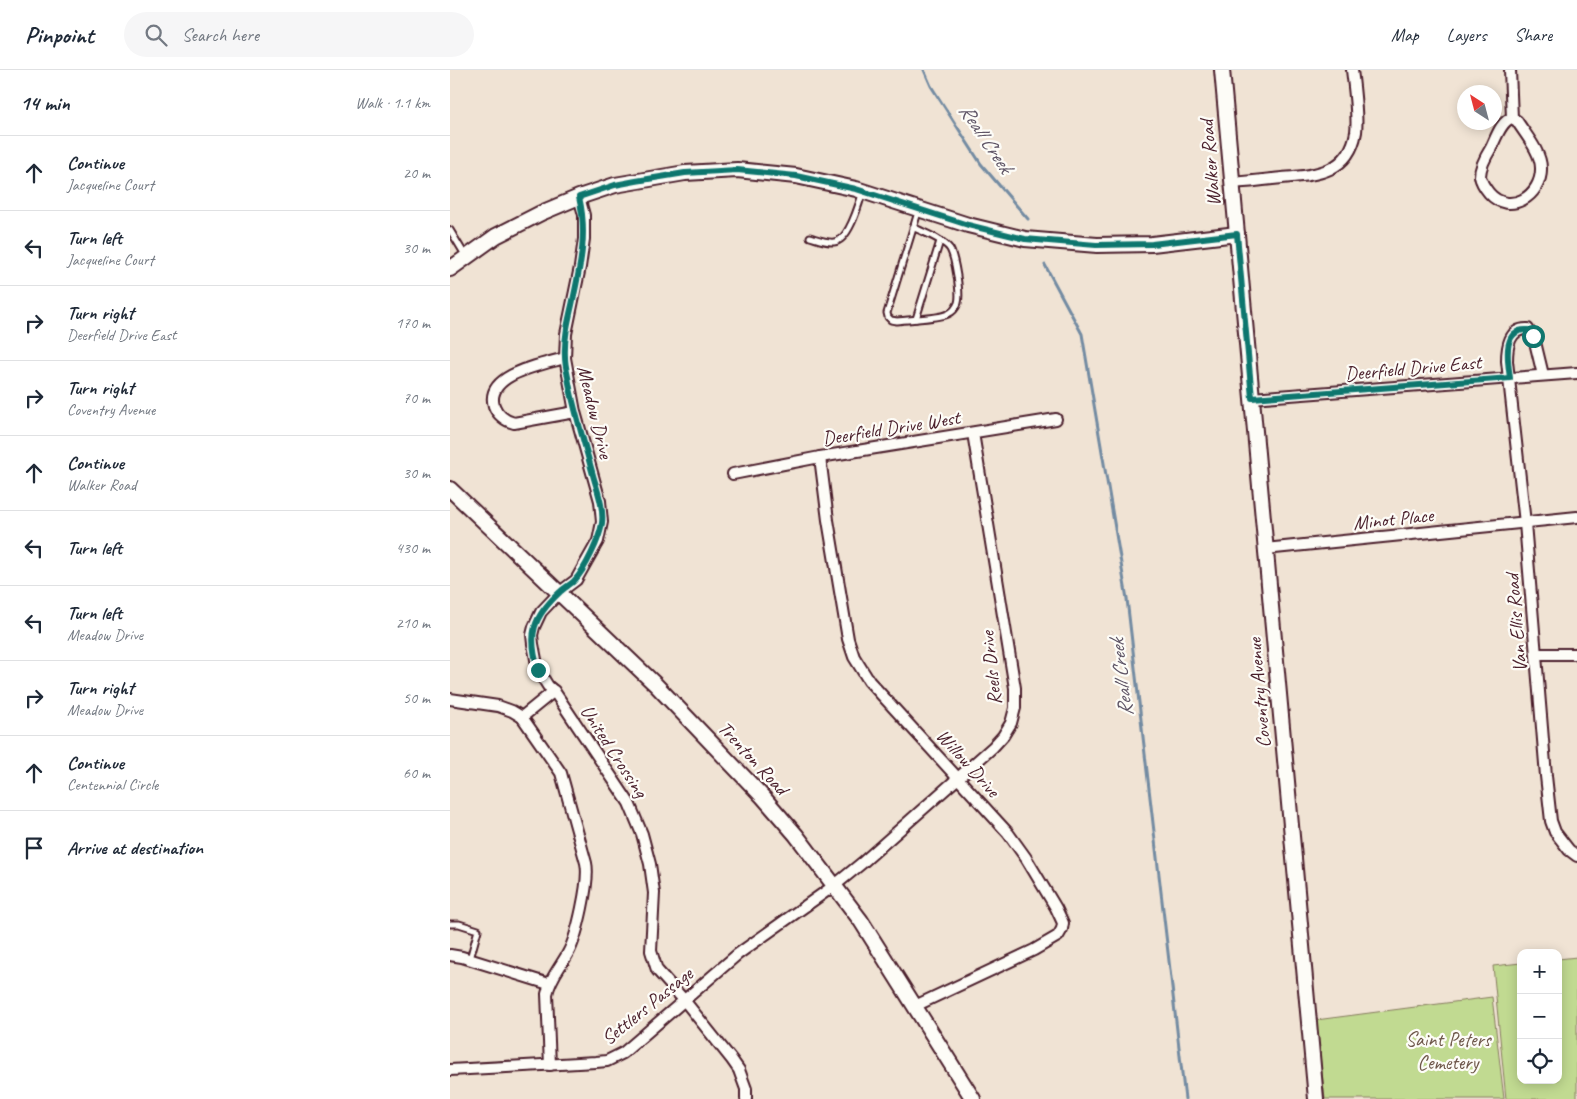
<!DOCTYPE html>
<html lang="en">
<head>
<meta charset="utf-8">
<style>
	body { margin:0; font-family:Caveat,sans-serif; background:#f6f6f7; color:#1f2937 }
	.controls { position:absolute; right:15px; bottom:15px; display:grid; overflow:hidden; border-radius:10px; box-shadow:0 2px 12px #0003 }
	.controls button { width:45px; height:45px; display:grid; place-items:center; padding:0; border:0; border-bottom:1px solid #e0e1e3; background:#fff; color:#1f2937; font:25px sans-serif }
	.compass { position:absolute; left:1007px; top:15px; width:45px; height:45px; border-radius:50%; background:#fff; box-shadow:0 2px 12px #0003; rotate:324deg }
	.stop { position:absolute; width:15px; height:15px; margin:-11px; border:4px solid #0f766e; border-radius:50%; background:#fff }
	.stop.end { background:#0f766e; border-color:#fff; box-shadow:0 1px 5px #0008 }
	.list { margin:0; padding:0; list-style:none }
	h2 { display:flex; justify-content:space-between; align-items:center; height:65px; margin:0; padding:0 20px; font-size:21px }
	h2 small { font-size:16px; font-weight:400; color:#747a83 }
	.list li { display:grid; grid-template-columns:32px 1fr auto; gap:15px; align-items:center; box-sizing:border-box; height:75px; padding:0 20px; border-top:1px solid #e0e1e3 }
	.list b { display:block; font-size:19px; white-space:nowrap }
	.list p { margin:0; font-size:16px; white-space:nowrap; color:#747a83 }
	.list em { font-size:16px; font-style:normal; color:#747a83 }
	.icon { flex:none; width:28px; height:28px; fill:none; stroke:currentColor; stroke-width:2; stroke-linecap:round; stroke-linejoin:round }
	.map { position:relative; flex:none; width:1127px; height:1029px; overflow:hidden }
	header { display:flex; align-items:center; gap:30px; box-sizing:border-box; height:70px; padding:0 25px; background:#fff; border-bottom:1px solid #e0e1e3 }
	header strong { font-size:24px }
	nav { display:flex; gap:28px; margin-inline-start:auto; font-size:18px }
	.search { width:350px; height:45px; background:#f6f6f7; display:flex; align-items:center; gap:12px; box-sizing:border-box; padding:0 18px; border-radius:28px; color:#747a83; font-size:19px }
	main { display:flex }
	aside { flex:1; background:#fff }
	.map>svg:first-child { display:block }
</style>
</head>
<body>
<header>
<strong>Pinpoint</strong>
<div class="search"><svg class="icon" aria-label="search" viewBox="0 0 24 24"><circle cx="10" cy="10" r="6"/><path d="M15 15l6 6"/></svg>Search here</div>
<nav><a>Map</a><a>Layers</a><a>Share</a></nav>
</header>
<main>
<aside>
<h2>14 min<small>Walk · 1.1 km</small></h2>
<ul class="list">
<li><svg class="icon" aria-label="ahead" viewBox="0 0 24 24"><path d="M12 20V5M6 11l6-6 6 6"/></svg><div><b>Continue</b><p>Jacqueline Court</p></div><em>20 m</em></li>
<li><svg class="icon" aria-label="left" viewBox="0 0 24 24"><path d="M17 20v-9H6M10 6l-5 5 5 5"/></svg><div><b>Turn left</b><p>Jacqueline Court</p></div><em>30 m</em></li>
<li><svg class="icon" aria-label="right" viewBox="0 0 24 24"><path d="M7 20v-9h11M14 6l5 5-5 5"/></svg><div><b>Turn right</b><p>Deerfield Drive East</p></div><em>170 m</em></li>
<li><svg class="icon" aria-label="right" viewBox="0 0 24 24"><path d="M7 20v-9h11M14 6l5 5-5 5"/></svg><div><b>Turn right</b><p>Coventry Avenue</p></div><em>70 m</em></li>
<li><svg class="icon" aria-label="ahead" viewBox="0 0 24 24"><path d="M12 20V5M6 11l6-6 6 6"/></svg><div><b>Continue</b><p>Walker Road</p></div><em>30 m</em></li>
<li><svg class="icon" aria-label="left" viewBox="0 0 24 24"><path d="M17 20v-9H6M10 6l-5 5 5 5"/></svg><div><b>Turn left</b></div><em>430 m</em></li>
<li><svg class="icon" aria-label="left" viewBox="0 0 24 24"><path d="M17 20v-9H6M10 6l-5 5 5 5"/></svg><div><b>Turn left</b><p>Meadow Drive</p></div><em>210 m</em></li>
<li><svg class="icon" aria-label="right" viewBox="0 0 24 24"><path d="M7 20v-9h11M14 6l5 5-5 5"/></svg><div><b>Turn right</b><p>Meadow Drive</p></div><em>50 m</em></li>
<li><svg class="icon" aria-label="ahead" viewBox="0 0 24 24"><path d="M12 20V5M6 11l6-6 6 6"/></svg><div><b>Continue</b><p>Centennial Circle</p></div><em>60 m</em></li>
<li><svg class="icon" aria-label="arrive" viewBox="0 0 24 24"><path d="M6 21V4h12l-3 4 3 4H6"/></svg><div><b>Arrive at destination</b></div></li>
</ul>
</aside>
<div class="map">
<svg width="1127" height="1029" viewBox="0 0 1127 1029">
	<rect width="100%" height="100%" fill="#f0e3d4"/>
	<filter id="ink" filterUnits="userSpaceOnUse"><feTurbulence type="fractalNoise" baseFrequency=".02" numOctaves="2"/><feDisplacementMap in="SourceGraphic" scale="10" xChannelSelector="R" yChannelSelector="G"/><feConvolveMatrix kernelMatrix="1 2 1 2 8 2 1 2 1" color-interpolation-filters="sRGB"/></filter>
	<g filter="url(#ink)">
		<g fill="#c1da91" stroke="#867c5e">
			<path d="M1127,887V1029H1056L1043,896L1071,893V1010H1108V889Z"/>
			<path d="M1042,927L1054,1029H875L866,950Z"/>
		</g>
		<g fill="none" stroke-linecap="round" stroke-linejoin="round">
			<g stroke="#738ba2" stroke-width="3">
				<path d="M474,0L481,16L531,94L578,149"/>
				<path d="M595,195L632,264L677,529L735,1029"/>
			</g>
			<g stroke="#4a1f2b" stroke-width="9">
				<g id="lane">
					<path d="M463,157C474,163 493,169 500,179C505,188 511,224 508,233C506,238 503,242 498,244C488,249 459,249 447,251L441,250L438,247L437,243L469,139"/>
					<path d="M0,160L15,185"/>
					<path d="M360,167C367,169 377,173 384,172C399,171 409,134 413,121"/>
					<path d="M466,249L490,171"/>
					<path d="M0,854H9L28,860L20,889"/>
				</g>
			</g>
			<g stroke="#4a1f2b" stroke-width="14">
				<g id="street">
					<path d="M1060,0L1062,48"/>
					<path d="M1062,48L1067,51C1075,64 1091,82 1091,98C1092,126 1059,146 1039,123C1035,118 1031,113 1030,106C1030,97 1036,86 1041,78C1046,68 1051,51 1062,48Z"/>
					<path d="M782,113C799,112 815,110 832,108C866,105 899,103 906,62C908,47 904,16 902,0"/>
					<path d="M129,127L134,145V169L130,197L116,264L115,288L125,342L150,431L152,452L148,471L126,510L110,522L91,542L84,557L82,565L83,574L88,600L98,616L104,621L179,733L192,764L200,794L204,823L201,881L207,900L234,930L282,990L289,1000L296,1019V1029"/>
					<path d="M115,288C94,294 34,304 44,336C47,344 55,351 64,353L125,342"/>
					<path d="M1093,305L1085,272L1078,259C1059,258 1057,277 1057,291L1075,453L1096,706L1101,751L1105,762L1119,780L1127,786"/>
					<path d="M801,328L1127,303"/>
					<path d="M370,387L378,450L398,569L404,587L419,611L558,763L576,788L606,838L613,853L612,859L608,866L584,880L465,936"/>
					<path d="M283,404L370,387L606,349"/>
					<path d="M815,479L1127,447"/>
					<path d="M1086,584H1127"/>
					<path d="M0,629L48,636L62,641L72,647L111,703L136,793C140,810 127,867 118,883C111,896 100,908 97,924L100,995"/>
					<path d="M72,647L104,621"/>
					<path d="M0,885L12,887L99,914"/>
					<path d="M0,1000L146,992L157,991L173,983L288,884L385,815L412,793L543,677L553,666L561,653L565,638V618L523,363"/>
				</g>
			</g>
			<g stroke="#4a1f2b" stroke-width="18">
				<g id="secondary">
					<path d="M772,0L866,1029"/>
					<path d="M0,199L46,166L91,143L129,127L165,115L235,103L287,100L346,106L406,119L518,155L575,169L647,175L702,174L787,164"/>
					<path d="M0,419L206,615L313,727L346,765L411,851L523,1029"/>
				</g>
			</g>
			<use href="#lane" stroke="#fdfcf7" stroke-width="5"/>
			<use href="#street" stroke="#fdfcf7" stroke-width="10"/>
			<use href="#secondary" stroke="#fdfcf7" stroke-width="14"/>
		</g>
	</g>
	<g fill="none" stroke-linecap="round" stroke-linejoin="round" filter="url(#ink)">
		<path stroke="#0f766e" stroke-width="6" d="M88,600C78,564 82,548 110,522C114,518 120,515 124,511C135,500 150,468 152,453C154,437 147,420 143,405C135,375 125,344 119,313C118,305 115,296 115,287C114,269 118,252 122,235C130,197 138,165 129,127L165,115L186,111L235,103L287,100L346,106L406,119L518,155L575,169L646,175L702,174L787,164L802,328L1060,308C1058,292 1051,258 1078,260L1083,266"/>
	</g>
	<g text-anchor="middle" dominant-baseline="central" stroke-width="4.5" stroke-linejoin="round" paint-order="stroke">
		<g font-size="20" fill="#4a1f2b" stroke="#fdfcf7">
			<text transform="translate(760 93) rotate(-95)">Walker Road</text>
			<text transform="translate(963 298) rotate(-5)">Deerfield Drive East</text>
			<text transform="translate(145 342) rotate(76)">Meadow Drive</text>
			<text transform="translate(441 358) rotate(-9)">Deerfield Drive West</text>
			<text transform="translate(943 449) rotate(-6)">Minot Place</text>
			<text transform="translate(1066 553) rotate(-95)">Van Ellis Road</text>
			<text transform="translate(541 598) rotate(-96)">Reels Drive</text>
			<text transform="translate(809 623) rotate(-95)">Coventry Avenue</text>
			<text transform="translate(164 681) rotate(57)">United Crossing</text>
			<text transform="translate(303 688) rotate(47)">Trenton Road</text>
			<text transform="translate(518 693) rotate(48)">Willow Drive</text>
			<text transform="translate(197 936) rotate(-39)">Settlers Passage</text>
		</g>
		<g font-size="20" fill="#6e574a" stroke="#fdfcf7">
			<text x="998" y="969">Saint Peters<tspan x="998" dy="23">Cemetery</tspan></text>
		</g>
		<g font-size="21" font-style="italic" fill="#5f5566" stroke="#fdfcf7">
			<text transform="translate(536 68) rotate(56)">Reall Creek</text>
			<text transform="translate(671 608) rotate(-97)">Reall Creek</text>
		</g>
	</g>
</svg>
<div class="controls">
<button>+</button>
<button>−</button>
<button><svg class="icon" aria-label="locate" viewBox="0 0 24 24"><circle cx="12" cy="12" r="6"/><path d="M12 2v4M12 18v4M2 12h4M18 12h4"/></svg></button>
</div>
<svg class="compass" viewBox="-18 -18 36 36"><path d="M0-13l5 13h-10z" fill="#e53935"/><path d="M0 13l5-13h-10z" fill="#747a83"/></svg>
<div class="stop" style="left:1083px;top:266px"></div>
<div class="stop end" style="left:88px;top:600px"></div>
</div>
</main>
</body>
</html>
